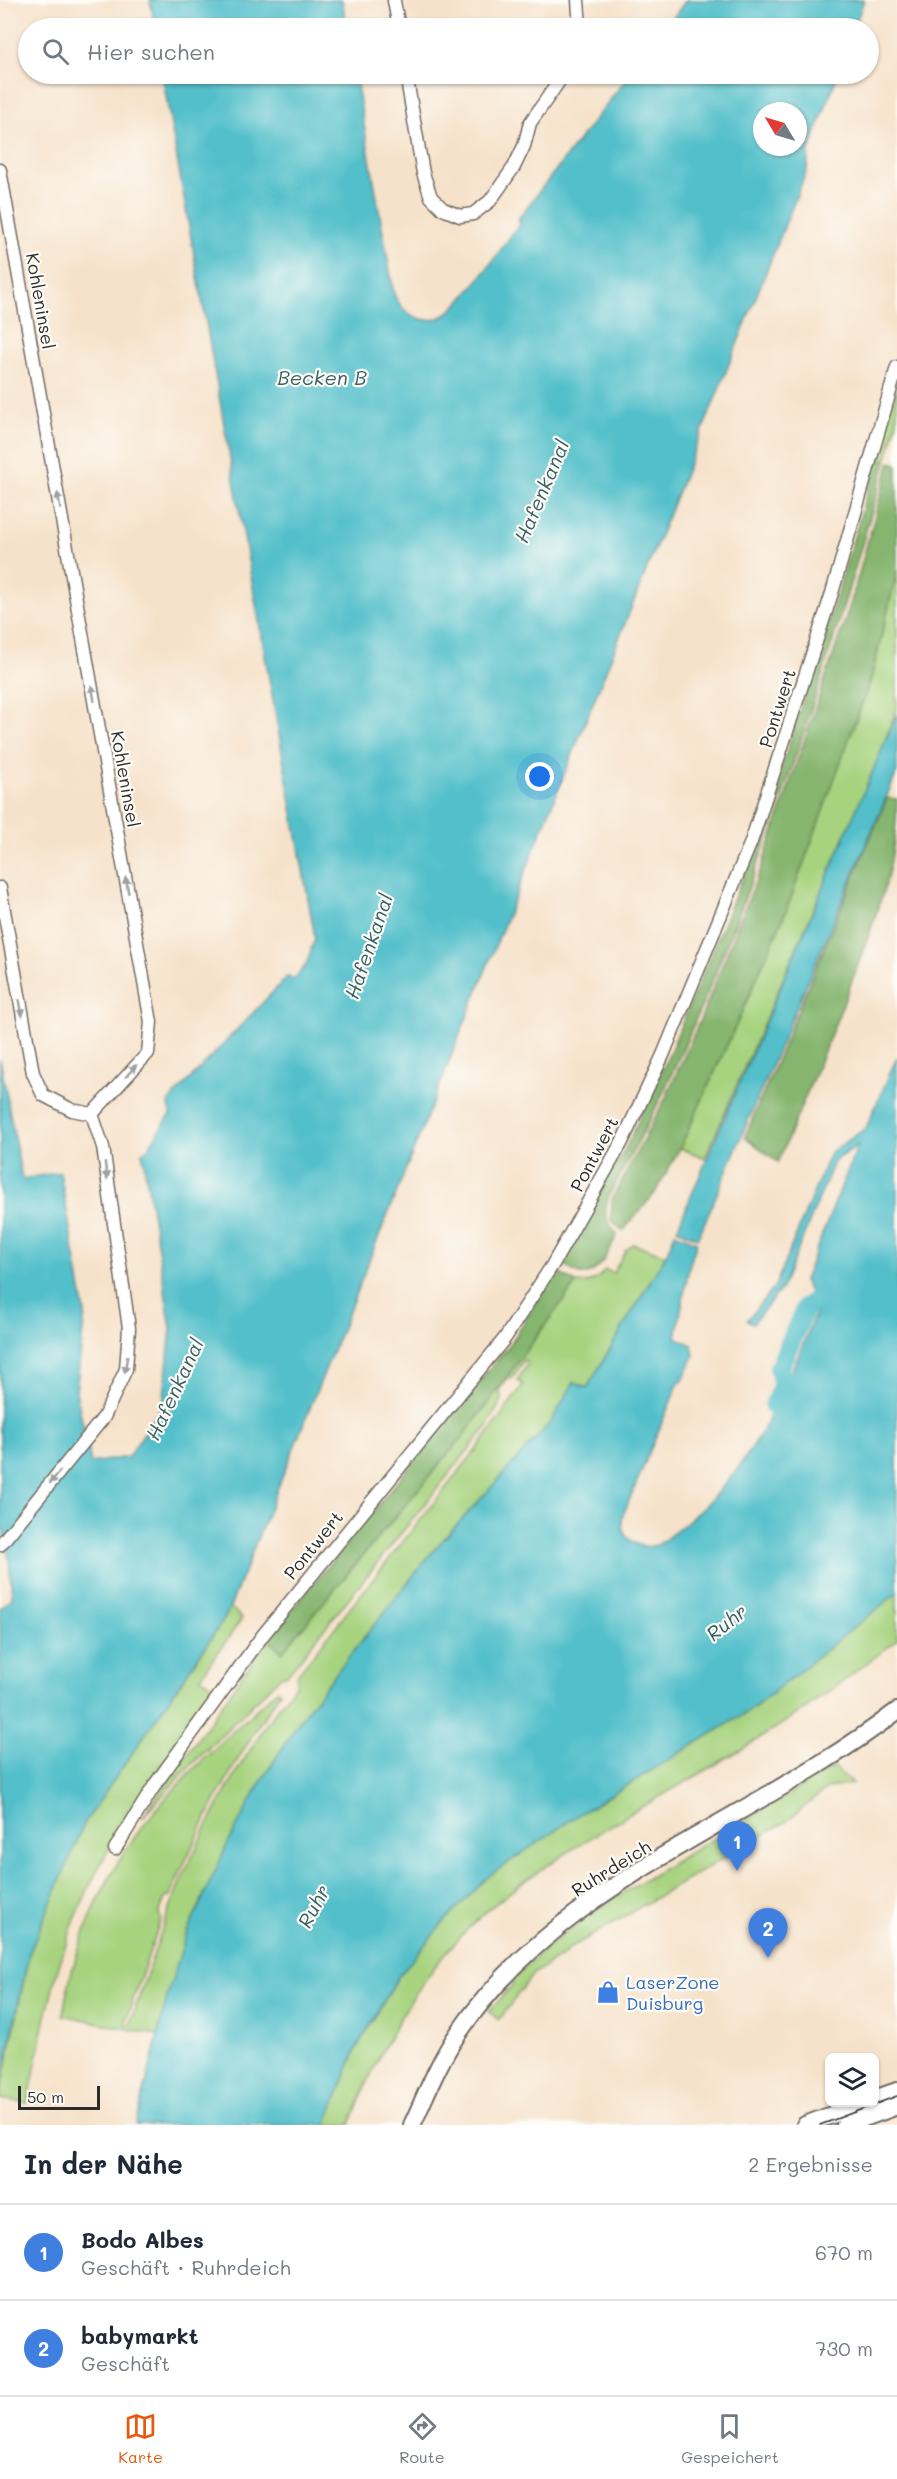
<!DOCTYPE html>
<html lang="de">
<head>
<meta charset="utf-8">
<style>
	body { margin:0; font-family:Mali,sans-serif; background:#f6f6f7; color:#1f2937 }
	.controls { position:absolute; right:18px; bottom:18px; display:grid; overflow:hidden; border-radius:9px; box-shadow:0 2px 4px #0004 }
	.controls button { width:54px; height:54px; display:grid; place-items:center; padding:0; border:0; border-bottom:2px solid #e0e1e3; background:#fff; color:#1f2937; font:30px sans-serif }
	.compass { position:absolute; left:753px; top:102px; width:54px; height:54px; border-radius:50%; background:#fff; box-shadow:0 2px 4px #0004; rotate:308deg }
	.scale { position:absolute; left:18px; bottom:15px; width:82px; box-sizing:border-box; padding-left:6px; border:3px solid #2b2b2b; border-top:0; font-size:16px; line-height:21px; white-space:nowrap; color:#2b2b2b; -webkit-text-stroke:4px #fdfcf7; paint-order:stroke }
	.you { position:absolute; left:540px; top:777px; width:21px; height:21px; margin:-15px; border:4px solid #fff; border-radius:50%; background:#1a73e8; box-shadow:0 0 0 9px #1a73e833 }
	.badge { display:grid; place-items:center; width:39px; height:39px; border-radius:50%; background:#ea580c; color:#fff; font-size:20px; font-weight:700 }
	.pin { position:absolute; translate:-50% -50px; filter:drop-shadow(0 2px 3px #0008) }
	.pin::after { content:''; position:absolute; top:32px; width:21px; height:18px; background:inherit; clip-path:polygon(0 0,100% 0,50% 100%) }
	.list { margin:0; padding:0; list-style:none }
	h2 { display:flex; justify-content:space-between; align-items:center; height:78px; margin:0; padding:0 24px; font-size:26px }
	h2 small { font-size:20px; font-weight:400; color:#747a83 }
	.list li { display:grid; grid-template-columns:39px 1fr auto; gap:18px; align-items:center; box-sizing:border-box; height:96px; padding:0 24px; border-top:2px solid #e0e1e3 }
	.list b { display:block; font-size:22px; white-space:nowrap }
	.list p { margin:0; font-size:20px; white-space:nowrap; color:#747a83 }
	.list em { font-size:20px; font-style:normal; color:#747a83 }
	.icon { flex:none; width:33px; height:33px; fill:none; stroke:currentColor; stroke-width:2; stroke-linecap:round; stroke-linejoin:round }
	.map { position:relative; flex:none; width:897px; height:2125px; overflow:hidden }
	.search { position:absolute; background:#fff; box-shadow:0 2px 4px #0004; left:18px; right:18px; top:18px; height:66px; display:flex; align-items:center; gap:15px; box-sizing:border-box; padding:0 21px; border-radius:33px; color:#747a83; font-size:22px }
	.sheet { height:270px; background:#fff }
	nav { display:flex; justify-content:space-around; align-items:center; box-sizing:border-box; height:84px; border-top:2px solid #e0e1e3; background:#fff; font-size:16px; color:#747a83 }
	nav a { display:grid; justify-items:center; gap:3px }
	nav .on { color:#ea580c }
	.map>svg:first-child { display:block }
</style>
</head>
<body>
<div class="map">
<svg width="897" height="2125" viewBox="0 0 897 2125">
	<rect width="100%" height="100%" fill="#fdfcf7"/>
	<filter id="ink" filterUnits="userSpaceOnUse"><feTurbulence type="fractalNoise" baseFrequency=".0167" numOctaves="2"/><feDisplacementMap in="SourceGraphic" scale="12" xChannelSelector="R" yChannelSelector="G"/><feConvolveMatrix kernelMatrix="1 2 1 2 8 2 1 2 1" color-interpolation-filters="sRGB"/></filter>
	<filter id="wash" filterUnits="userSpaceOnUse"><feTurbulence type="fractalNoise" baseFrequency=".008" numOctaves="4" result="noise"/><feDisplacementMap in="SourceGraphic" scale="24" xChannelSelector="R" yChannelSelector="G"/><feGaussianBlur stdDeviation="1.35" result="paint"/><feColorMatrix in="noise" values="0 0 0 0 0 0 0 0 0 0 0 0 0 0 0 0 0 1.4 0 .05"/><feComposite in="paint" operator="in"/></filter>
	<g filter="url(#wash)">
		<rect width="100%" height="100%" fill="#f6e2ca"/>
		<g fill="#a7d37f" stroke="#697f55" stroke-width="1.5">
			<path d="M897,386V422L886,461L877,459Z"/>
			<path d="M897,572V708L876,765L705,1158L680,1148L738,1021L871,679Z"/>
			<path d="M633,1244L666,1255L587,1388L574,1382L551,1422L433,1551L302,1717L259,1785L208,1886L186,1935L157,2035L63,2015C70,1962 95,1897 124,1853C164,1790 224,1741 277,1690L280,1692C237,1756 200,1825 170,1896L165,1898L159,1914L161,1919L125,2023L130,2024L164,1924L181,1880L205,1830L237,1771L271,1717L296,1684L297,1675L480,1445L523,1385L518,1380L528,1363L524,1360L513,1377L507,1379L499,1390L502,1400L486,1428L287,1675H282L182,1774L142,1818L268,1639L282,1652L468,1430L576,1283C589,1285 597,1280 605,1270L613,1273L626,1250Z"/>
			<path d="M897,1593V1640C855,1673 813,1705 768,1733C701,1775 631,1811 565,1854C532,1876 500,1897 472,1925C415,1981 378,2051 350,2125H326L356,2049L398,1977L442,1924L490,1875L581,1813L751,1710Z"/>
			<path d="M230,1607L242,1618L201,1677L215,1688C162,1764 104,1841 71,1930C50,1986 40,2045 28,2103L0,2099L29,1954L85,1822L225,1618Z"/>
			<path d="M834,1767L852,1784L829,1788L820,1794L787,1821L565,1951L566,1953L533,1974L499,2020L489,2012L513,1984L511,1981C560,1929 623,1893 684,1856C734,1827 784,1797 834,1767Z"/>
		</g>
		<g fill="#85b56e" stroke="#58704c" stroke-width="1.5">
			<path d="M877,459L886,461C825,676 757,891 663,1093C646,1129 626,1163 608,1198C603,1218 607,1220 617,1235C609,1250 598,1281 577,1273C570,1270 565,1266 562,1260L627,1145L668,1057L757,843L837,595Z"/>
			<path d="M890,462L897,464V572L871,679L787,909L738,1021L680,1148L655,1193L623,1231L611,1220L612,1199L666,1097L702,1016L763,863L851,602Z"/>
			<path d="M887,798L897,799C897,863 880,904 859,962C834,1030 806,1096 778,1162L745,1137Z"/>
			<path d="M554,1273H559L576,1283L468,1430L282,1652L268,1639L511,1343Z"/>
		</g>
		<g fill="#52bfca" stroke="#3e757a" stroke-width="1.5" fill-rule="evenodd">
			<path d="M150,0H342L347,28H155Z"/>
			<path d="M686,0H864L854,28H666Z"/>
			<path d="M162,74H355L394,294C402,313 422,327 443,316C463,306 505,243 521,222L518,219L630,74H838L809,151L807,170L230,1607L225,1618L85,1822L29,1954L0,2091V1608L12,1598L9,1559L2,1523L0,1522V1059L22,1179L60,1172L85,1313L76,1392L91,1463L128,1457L163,1405L171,1328L142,1152L148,1148L170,1115L169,1101L288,976L293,980L306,965L315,938ZM762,111H798V147H762Z"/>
			<path d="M897,714V772L698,1238L677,1229Z"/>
			<path d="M897,1057V1593L751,1710L581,1813L490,1875L442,1924L398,1977L356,2049L326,2125H136L168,1993L186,1935L228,1843L259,1785L302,1717L347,1659L433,1551L551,1422L574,1382L587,1388L666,1255L675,1233L697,1242L689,1267L676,1337L692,1345L694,1356L682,1382H679L623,1515C618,1536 636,1551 657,1545C747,1483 777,1410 816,1312L804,1280L858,1145L835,1160L782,1288L753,1323L747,1320L775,1286L830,1153L866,1128Z"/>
		</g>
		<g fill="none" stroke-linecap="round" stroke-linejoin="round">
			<path stroke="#52bfca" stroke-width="20" d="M776,1408L774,1406L783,1384L779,1368L806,1307L812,1303"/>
		</g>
	</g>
	<g filter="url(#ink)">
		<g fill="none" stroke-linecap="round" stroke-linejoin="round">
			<g stroke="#726b63" stroke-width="15">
				<g id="minor">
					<path d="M578,0L580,28"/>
					<path d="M394,1L399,28"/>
					<path d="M406,74L423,173L431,197L443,209L460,216L473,214L490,201L514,167L524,146L530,123L564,74"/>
					<path d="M0,170L151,1022L148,1053L92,1114"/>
					<path d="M0,888L33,1073L43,1095L72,1110L92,1114"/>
					<path d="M0,1545L104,1417L126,1369L129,1328L103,1147L92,1114"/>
					<path d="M115,1849L156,1783L263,1635L505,1338L553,1264L622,1142L663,1055L751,842L832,593L897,367"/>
				</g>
			</g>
			<g stroke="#726b63" stroke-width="20">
				<g id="secondary">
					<path d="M874,2099L897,2091"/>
					<path d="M412,2125C426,2095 438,2063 457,2035C562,1879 753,1822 897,1711"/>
					<path d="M805,2125L866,2102"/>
					<path d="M845,2125L897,2106"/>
				</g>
			</g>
			<use href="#minor" stroke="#fff" stroke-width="12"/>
			<use href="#secondary" stroke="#fff" stroke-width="16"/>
			<path stroke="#2b2b2b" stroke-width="1.5" d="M820,2125L897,2096"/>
		</g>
		<defs><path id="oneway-solid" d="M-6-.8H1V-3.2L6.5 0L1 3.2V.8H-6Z" transform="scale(1.5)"/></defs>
		<g fill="#a0a0a0">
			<use href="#oneway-solid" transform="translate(59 501) rotate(-100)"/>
			<use href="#oneway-solid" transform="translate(93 693) rotate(-100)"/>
			<use href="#oneway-solid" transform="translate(127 885) rotate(-100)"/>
			<use href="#oneway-solid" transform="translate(21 1008) rotate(80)"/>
			<use href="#oneway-solid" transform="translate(131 1071) rotate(-49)"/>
			<use href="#oneway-solid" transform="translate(106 1171) rotate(82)"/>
			<use href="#oneway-solid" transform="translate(126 1364) rotate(99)"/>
			<use href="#oneway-solid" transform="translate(55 1477) rotate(129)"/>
		</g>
	</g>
	<defs>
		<g id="shop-bare" transform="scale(1.8)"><path d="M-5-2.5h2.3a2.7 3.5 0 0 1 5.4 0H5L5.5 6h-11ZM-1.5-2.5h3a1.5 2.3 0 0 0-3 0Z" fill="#3f7fe0" stroke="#fdfcf7" stroke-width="2.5" paint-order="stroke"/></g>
	</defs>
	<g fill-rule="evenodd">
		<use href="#shop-bare" x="608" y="1992"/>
	</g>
	<g text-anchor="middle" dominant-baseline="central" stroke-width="4.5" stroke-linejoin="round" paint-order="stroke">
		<g font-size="18" fill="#2b2b2b" stroke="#fdfcf7">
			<text transform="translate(41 301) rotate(80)">Kohleninsel</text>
			<text transform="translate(777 708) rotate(-72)">Pontwert</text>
			<text transform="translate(126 779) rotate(80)">Kohleninsel</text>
			<text transform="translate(594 1154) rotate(-62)">Pontwert</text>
			<text transform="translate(313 1545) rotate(-51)">Pontwert</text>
			<text transform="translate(611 1868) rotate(-32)">Ruhrdeich</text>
		</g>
		<g font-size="18" fill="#366cbe" stroke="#fdfcf7" text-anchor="start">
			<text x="626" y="1982">LaserZone<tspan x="626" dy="21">Duisburg</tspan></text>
		</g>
		<g font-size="20" font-style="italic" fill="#395f63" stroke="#fdfcf7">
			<text x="322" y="377">Becken B</text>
			<text transform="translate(541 491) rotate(-67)">Hafenkanal</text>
			<text transform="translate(368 946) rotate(-71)">Hafenkanal</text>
			<text transform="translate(174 1389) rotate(-65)">Hafenkanal</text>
			<text transform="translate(726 1622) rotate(-38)">Ruhr</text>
			<text transform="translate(313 1906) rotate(-62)">Ruhr</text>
		</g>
	</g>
</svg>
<div class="controls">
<button><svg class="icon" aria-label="layers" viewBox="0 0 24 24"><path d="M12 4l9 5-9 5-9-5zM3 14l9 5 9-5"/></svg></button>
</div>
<svg class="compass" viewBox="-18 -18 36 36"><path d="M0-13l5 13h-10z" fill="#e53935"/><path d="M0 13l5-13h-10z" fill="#747a83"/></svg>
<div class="scale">50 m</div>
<div class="you"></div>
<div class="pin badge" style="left:737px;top:1871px;background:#3f7fe0">1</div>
<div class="pin badge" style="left:768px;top:1958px;background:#3f7fe0">2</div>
<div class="search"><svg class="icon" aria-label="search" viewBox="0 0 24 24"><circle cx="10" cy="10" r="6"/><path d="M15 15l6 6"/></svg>Hier suchen</div>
</div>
<section class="sheet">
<h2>In der Nähe<small>2 Ergebnisse</small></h2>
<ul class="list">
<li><span class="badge" style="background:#3f7fe0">1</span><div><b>Bodo Albes</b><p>Geschäft · Ruhrdeich</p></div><em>670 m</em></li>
<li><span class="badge" style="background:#3f7fe0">2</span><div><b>babymarkt</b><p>Geschäft</p></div><em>730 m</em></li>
</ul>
</section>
<nav>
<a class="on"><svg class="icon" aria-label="map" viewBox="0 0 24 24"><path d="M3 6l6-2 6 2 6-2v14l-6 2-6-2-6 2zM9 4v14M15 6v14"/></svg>Karte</a>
<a><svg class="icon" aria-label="directions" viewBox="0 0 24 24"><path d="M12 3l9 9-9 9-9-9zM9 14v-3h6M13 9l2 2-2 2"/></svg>Route</a>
<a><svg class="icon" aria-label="saved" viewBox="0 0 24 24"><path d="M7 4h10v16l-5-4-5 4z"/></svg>Gespeichert</a>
</nav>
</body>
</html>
